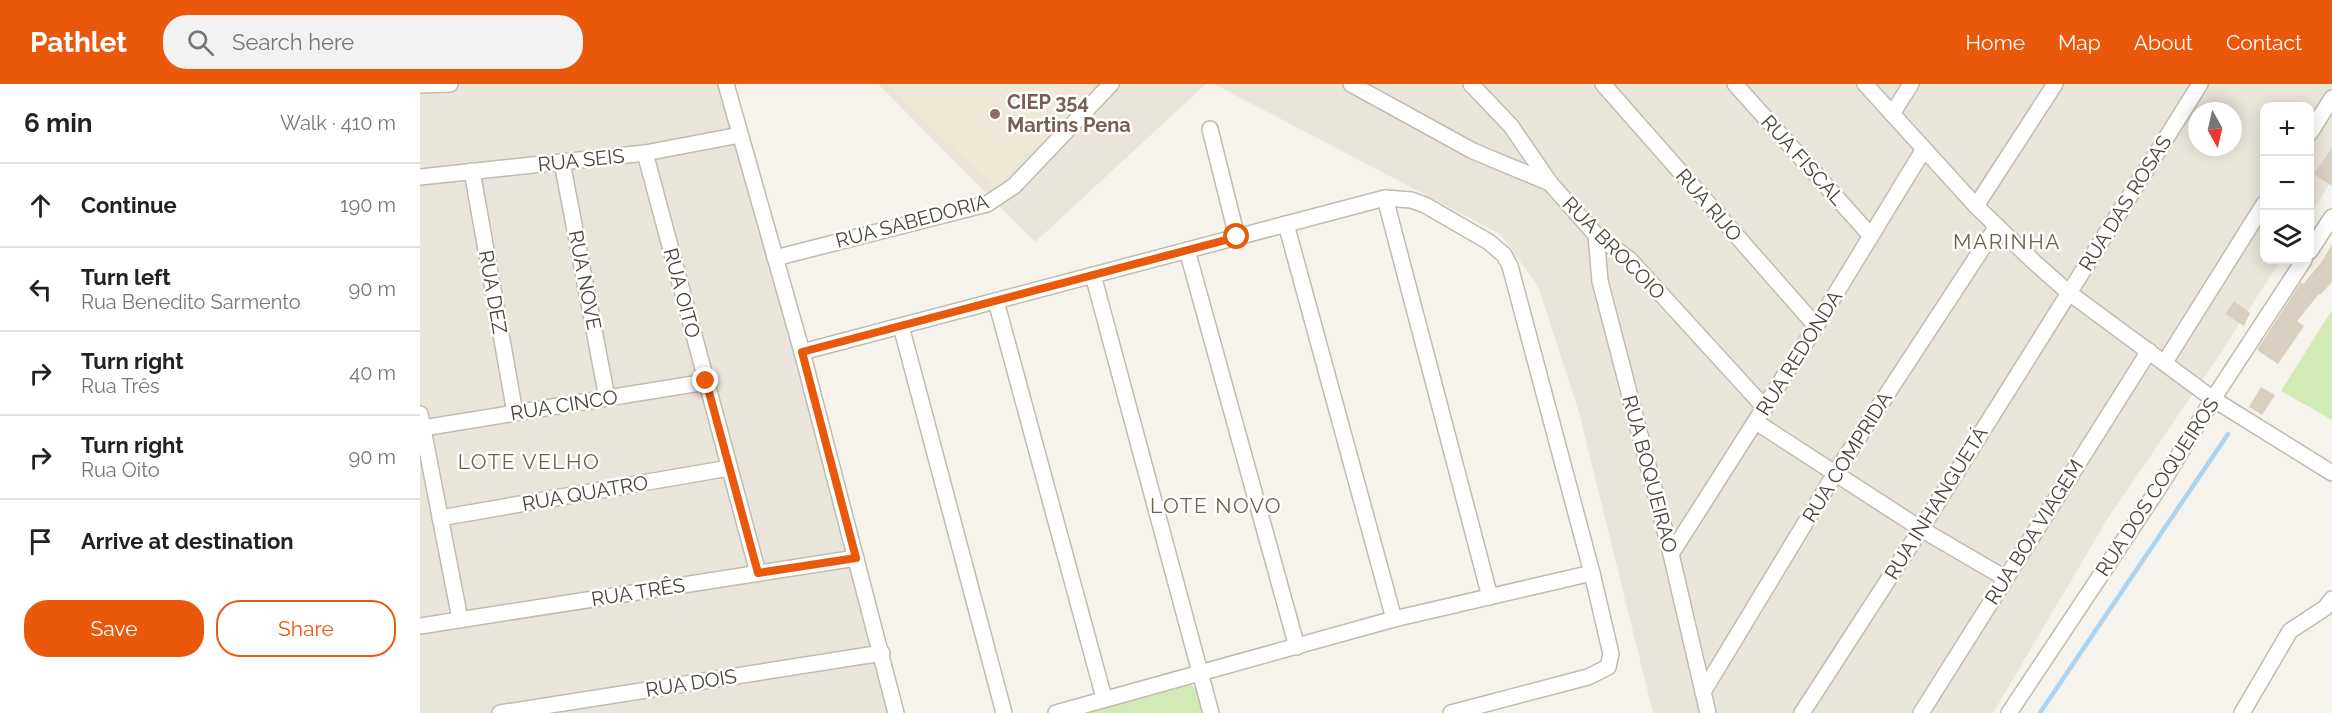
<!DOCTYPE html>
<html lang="en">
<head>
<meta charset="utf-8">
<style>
	body { margin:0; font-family:Raleway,sans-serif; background:#f2f2f2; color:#222 }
	.controls { position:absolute; right:18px; top:18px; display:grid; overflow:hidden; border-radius:12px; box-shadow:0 3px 15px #0003 }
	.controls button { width:54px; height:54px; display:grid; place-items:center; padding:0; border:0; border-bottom:2px solid #e0e0e0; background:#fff; color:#222; font:30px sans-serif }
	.compass { position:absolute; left:1768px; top:18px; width:54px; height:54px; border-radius:50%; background:#fff; box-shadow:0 3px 15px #0003; rotate:172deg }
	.stop { position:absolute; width:18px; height:18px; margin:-14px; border:4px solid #ea580c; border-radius:50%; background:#fff }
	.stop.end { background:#ea580c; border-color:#fff; box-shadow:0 2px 6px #0008 }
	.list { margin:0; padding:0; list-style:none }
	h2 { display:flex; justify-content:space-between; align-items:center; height:78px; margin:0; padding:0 24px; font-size:26px }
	h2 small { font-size:20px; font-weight:400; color:#767676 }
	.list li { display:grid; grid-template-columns:39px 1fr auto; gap:18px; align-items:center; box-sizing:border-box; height:84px; padding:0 24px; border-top:2px solid #e0e0e0 }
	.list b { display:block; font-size:22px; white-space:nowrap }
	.list p { margin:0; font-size:20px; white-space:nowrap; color:#767676 }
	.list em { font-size:20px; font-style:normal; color:#767676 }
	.actions { display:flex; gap:12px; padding:18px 24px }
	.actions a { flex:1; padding:14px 0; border:2px solid #ea580c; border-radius:24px; text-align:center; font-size:21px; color:#ea580c }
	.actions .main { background:#ea580c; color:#fff }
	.icon { flex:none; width:33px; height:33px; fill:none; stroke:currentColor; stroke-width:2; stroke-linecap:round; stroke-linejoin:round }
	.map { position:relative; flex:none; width:1912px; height:629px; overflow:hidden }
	header { display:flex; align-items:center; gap:36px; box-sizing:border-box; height:84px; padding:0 30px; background:#ea580c; color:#fff }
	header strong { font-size:28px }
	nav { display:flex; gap:33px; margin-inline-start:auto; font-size:21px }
	.search { width:420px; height:54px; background:#f2f2f2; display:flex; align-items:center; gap:15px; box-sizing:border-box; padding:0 21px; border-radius:24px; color:#767676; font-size:22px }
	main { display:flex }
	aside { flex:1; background:#fff }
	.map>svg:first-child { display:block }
</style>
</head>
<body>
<header>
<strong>Pathlet</strong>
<div class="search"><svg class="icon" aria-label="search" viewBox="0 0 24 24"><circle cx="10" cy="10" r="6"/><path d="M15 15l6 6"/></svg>Search here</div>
<nav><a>Home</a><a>Map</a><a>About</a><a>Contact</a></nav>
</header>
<main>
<aside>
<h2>6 min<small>Walk · 410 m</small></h2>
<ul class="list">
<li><svg class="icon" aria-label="ahead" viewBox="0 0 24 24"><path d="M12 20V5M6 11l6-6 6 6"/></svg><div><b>Continue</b></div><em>190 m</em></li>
<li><svg class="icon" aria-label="left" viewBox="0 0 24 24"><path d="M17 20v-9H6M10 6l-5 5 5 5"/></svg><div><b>Turn left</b><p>Rua Benedito Sarmento</p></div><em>90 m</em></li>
<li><svg class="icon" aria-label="right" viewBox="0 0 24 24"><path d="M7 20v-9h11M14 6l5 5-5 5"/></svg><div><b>Turn right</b><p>Rua Três</p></div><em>40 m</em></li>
<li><svg class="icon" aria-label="right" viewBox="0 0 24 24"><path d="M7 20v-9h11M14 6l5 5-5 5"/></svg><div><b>Turn right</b><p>Rua Oito</p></div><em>90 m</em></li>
<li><svg class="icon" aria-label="arrive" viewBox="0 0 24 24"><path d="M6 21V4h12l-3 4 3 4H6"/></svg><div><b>Arrive at destination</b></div></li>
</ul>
<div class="actions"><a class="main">Save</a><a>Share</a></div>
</aside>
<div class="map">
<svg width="1912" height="629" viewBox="0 0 1912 629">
	<rect width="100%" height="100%" fill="#f6f3ec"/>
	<g fill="#eae5da" fill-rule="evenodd">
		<path d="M0,0H306L476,629H0Z"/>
		<path d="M458,0H786L615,158Z"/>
		<path d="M794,0H1912V96L1890,131V22H1844V176H1861L1798,273L1688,434L1573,629H1233L1159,328L1118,202L1080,150ZM1777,27H1813V63H1777Z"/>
	</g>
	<path fill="#efe8d6" d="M468,0H679L622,60L605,70L576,105Z"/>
	<g fill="#d2eab5">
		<path d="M1912,226V336L1861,307Z"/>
		<path d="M769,600L776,604L784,629H663Z"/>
	</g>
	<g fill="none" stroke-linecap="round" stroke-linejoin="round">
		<path stroke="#a9d4f2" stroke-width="4.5" d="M1620,629L1808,350"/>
	</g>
	<g fill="#d8cfc1">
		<path d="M1912,64V102L1894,90Z"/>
		<path d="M1912,160V198L1900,211L1899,210L1877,237L1884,242L1858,280L1837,266L1881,198L1883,200L1901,179Z"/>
		<path d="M1814,217L1830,229L1824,242L1805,230Z"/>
		<path d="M1841,303L1855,311L1842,331L1829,323Z"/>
	</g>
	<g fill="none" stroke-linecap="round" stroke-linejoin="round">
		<g stroke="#c2bbae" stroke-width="18">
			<g id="street">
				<path d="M306,0L382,268L476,629"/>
				<path d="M931,0L1053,67L1130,99"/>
				<path d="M1051,0L1091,42L1130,99L1176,151L1209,175L1345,324"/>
				<path d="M1183,0L1396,242"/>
				<path d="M1315,0L1451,152"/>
				<path d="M1445,0L1556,122L1613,177L1648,208L1793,315L1912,389"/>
				<path d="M0,1L30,0"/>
				<path d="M1472,30L1491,0"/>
				<path d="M790,45L817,153"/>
				<path d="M1890,49L1912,14"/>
				<path d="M225,69L338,489"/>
				<path d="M142,78L187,314"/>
				<path d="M52,87L95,329"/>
				<path d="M0,93L225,69L320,51"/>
				<path d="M965,114L1070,513"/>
				<path d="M1556,122L1635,0"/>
				<path d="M866,140L974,535"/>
				<path d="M1176,151L1180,197L1251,470L1288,629"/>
				<path d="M767,166L877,563"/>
				<path d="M1890,167L1912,133"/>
				<path d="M355,174L567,120L594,102L691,0"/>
				<path d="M673,191L791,629"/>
				<path d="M576,217L684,614"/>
				<path d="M481,242L584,629"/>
				<path d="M382,268L965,114L991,116L1005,121L1069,158L1084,171L1090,182L1172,489L1191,570L1188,583L1168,593L1031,629"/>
				<path d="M1745,278L1844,120"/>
				<path d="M0,330L40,535"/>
				<path d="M1336,338L1501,445L1585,494"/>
				<path d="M3,344L286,298"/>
				<path d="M20,434L309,384"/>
				<path d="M1251,470L1396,242L1504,65"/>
				<path d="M0,542L436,474"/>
				<path d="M1283,608L1416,388L1577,142"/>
				<path d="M80,629L462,569"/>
				<path d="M636,629L974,535L1172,489"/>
				<path d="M1382,629L1501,445L1780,0"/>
				<path d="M1501,629L1729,267"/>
				<path d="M1589,629L1740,402L1793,315L1884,176"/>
				<path d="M1822,629L1870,547L1905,524L1912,515"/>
			</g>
		</g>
		<use href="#street" stroke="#fff" stroke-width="15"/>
	</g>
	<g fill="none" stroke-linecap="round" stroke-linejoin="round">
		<path stroke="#ea580c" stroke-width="8" d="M286,297L338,489L436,474L382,268L817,153"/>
	</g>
	<circle fill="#8d6e63" stroke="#fff" stroke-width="2" cx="575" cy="30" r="6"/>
	<g text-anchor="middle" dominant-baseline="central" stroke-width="5" stroke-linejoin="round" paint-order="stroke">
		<g font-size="20" font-weight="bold" fill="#785e54" stroke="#fff" text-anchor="start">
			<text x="587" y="18">CIEP 354<tspan x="587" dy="23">Martins Pena</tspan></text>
		</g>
		<g font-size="20" fill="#4b4439" stroke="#fff">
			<text transform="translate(161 76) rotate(-6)">RUA SEIS</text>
			<text transform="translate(1383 76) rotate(48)">RUA FISCAL</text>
			<text transform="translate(1705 119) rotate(-58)">RUA DAS ROSAS</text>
			<text transform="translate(1289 121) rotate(49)">RUA RIJO</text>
			<text transform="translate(492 137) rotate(-15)">RUA SABEDORIA</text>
			<text transform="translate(1194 164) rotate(45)">RUA BROCOIO</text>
			<text transform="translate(165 196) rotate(79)">RUA NOVE</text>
			<text transform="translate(73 208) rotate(80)">RUA DEZ</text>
			<text transform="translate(262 209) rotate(75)">RUA OITO</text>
			<text transform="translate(1379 269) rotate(-58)">RUA REDONDA</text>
			<text transform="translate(144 321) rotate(-9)">RUA CINCO</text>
			<text transform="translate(1427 373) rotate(-58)">RUA COMPRIDA</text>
			<text transform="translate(1230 390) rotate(75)">RUA BOQUEIRAO</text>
			<text transform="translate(1737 403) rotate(-57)">RUA DOS COQUEIROS</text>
			<text transform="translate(165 409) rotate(-10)">RUA QUATRO</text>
			<text transform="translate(1516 419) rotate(-58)">RUA INHANGUETÁ</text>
			<text transform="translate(1614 448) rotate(-58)">RUA BOA VIAGEM</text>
			<text transform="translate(218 508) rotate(-9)">RUA TRÊS</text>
			<text transform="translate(271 599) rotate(-9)">RUA DOIS</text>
		</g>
		<g font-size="21" letter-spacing="1.5" fill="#6e6250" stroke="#fff">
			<text x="1587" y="157">MARINHA</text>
			<text x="109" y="377">LOTE VELHO</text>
			<text x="796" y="421">LOTE NOVO</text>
		</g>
	</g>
</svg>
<div class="controls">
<button>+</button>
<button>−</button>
<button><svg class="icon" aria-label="layers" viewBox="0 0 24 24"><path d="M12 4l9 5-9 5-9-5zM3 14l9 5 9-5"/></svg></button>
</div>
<svg class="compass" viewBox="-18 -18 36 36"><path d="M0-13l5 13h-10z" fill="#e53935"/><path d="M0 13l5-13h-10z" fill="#767676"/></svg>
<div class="stop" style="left:817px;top:153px"></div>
<div class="stop end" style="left:286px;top:297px"></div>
</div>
</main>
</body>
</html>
